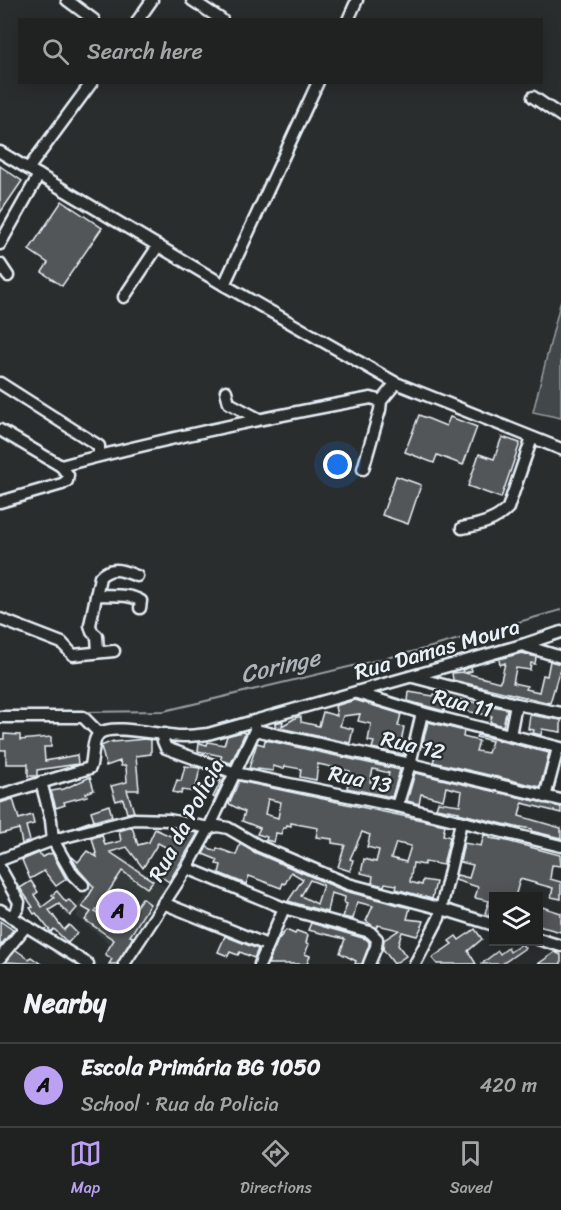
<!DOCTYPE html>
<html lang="en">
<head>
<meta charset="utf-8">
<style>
	body { margin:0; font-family:Sriracha,sans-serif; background:#2d2f2f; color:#f1f3f6 }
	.controls { position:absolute; right:18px; bottom:18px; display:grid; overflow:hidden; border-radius:0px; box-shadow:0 3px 15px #0003 }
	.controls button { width:54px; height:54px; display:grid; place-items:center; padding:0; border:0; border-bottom:2px solid #3d3f40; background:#202222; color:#f1f3f6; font:30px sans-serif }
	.you { position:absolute; left:338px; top:465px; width:21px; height:21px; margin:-15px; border:4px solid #fff; border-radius:50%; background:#1a73e8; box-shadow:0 0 0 9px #1a73e833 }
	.badge { display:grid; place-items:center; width:39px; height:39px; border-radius:50%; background:#bca0f2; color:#111; font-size:20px; font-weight:700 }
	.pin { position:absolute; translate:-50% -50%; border:3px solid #fff; box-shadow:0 2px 6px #0006 }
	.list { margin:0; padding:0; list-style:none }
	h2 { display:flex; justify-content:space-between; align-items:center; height:78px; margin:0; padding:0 24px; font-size:26px }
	h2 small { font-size:20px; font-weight:400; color:#a2a4a5 }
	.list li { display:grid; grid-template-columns:39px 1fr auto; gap:18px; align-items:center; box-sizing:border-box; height:84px; padding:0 24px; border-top:2px solid #3d3f40 }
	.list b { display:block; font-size:22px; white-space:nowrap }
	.list p { margin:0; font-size:20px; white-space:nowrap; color:#a2a4a5 }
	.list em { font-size:20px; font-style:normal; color:#a2a4a5 }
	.icon { flex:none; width:33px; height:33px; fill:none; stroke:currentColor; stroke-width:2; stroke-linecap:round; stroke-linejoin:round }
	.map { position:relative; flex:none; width:561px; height:964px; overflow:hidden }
	.search { position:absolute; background:#202222; box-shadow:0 3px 15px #0003; left:18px; right:18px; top:18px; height:66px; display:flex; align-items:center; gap:15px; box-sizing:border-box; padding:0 21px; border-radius:0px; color:#a2a4a5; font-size:22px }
	.sheet { height:162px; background:#202222 }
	nav { display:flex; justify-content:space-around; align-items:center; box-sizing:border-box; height:84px; border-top:2px solid #3d3f40; background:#202222; font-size:16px; color:#a2a4a5 }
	nav a { display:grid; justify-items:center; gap:3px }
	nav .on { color:#bca0f2 }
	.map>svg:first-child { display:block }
</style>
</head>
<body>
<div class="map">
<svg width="561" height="964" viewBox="0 0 561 964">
	<rect width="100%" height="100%" fill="#2a2d2e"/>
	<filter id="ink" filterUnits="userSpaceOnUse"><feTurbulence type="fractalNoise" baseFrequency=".0167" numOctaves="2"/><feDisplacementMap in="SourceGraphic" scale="12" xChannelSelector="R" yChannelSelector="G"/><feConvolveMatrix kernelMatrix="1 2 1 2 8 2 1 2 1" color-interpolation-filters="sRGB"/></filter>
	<g filter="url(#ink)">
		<path fill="#363a3b" d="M118,854L171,891L129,955L107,942L77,917L78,904L111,856Z"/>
		<path fill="#424648" stroke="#959ca0" stroke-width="1.5" d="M561,300V418L533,412Z"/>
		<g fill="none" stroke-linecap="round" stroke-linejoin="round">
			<path stroke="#989fa3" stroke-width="2" d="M78,712L164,711L424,649L561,610"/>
		</g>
		<g fill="#535759" stroke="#e8f1f8" stroke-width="1.5" fill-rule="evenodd">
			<path d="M0,166L22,181L0,213Z"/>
			<path d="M62,201L102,228L62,286L42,272L48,263L29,250Z"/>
			<path d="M419,415L446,426L450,417L477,427L463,465L437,455L434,463L405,452Z"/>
			<path d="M502,437L520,443L501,498L468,486L479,454L494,459Z"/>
			<path d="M396,476L421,485L408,524L382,515Z"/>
			<path d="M522,653L536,657L535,664L531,663L530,670L516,668L513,683L527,686L526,689L539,692L543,675L547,676L550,661L561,664V673L559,672L550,703L453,680L452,673L463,672L462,670L471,667L472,671L465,673L499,682L501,680L505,663L500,665L499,659Z"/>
			<path d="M409,692L433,696L434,694L507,709L503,726L490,722L492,716L445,707L444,711L408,701Z"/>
			<path d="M355,700L401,714L398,726L404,727L399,752L405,753L404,755L372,748L374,742L368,741L371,724L358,721L360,714L343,716L340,726L353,729L350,743L275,727V723L283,721L282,726L297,717H301V722L319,726L323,712L337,716L335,706Z"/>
			<path d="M530,715L561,720V732L542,729L541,735L533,733L534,730L528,729Z"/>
			<path d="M428,722L464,731L463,737L479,741L476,751L488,753L492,741L476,737L477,735L549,753L540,787L433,762L437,749L422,746Z"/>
			<path d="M242,732L245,733L231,763L220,760L222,756L198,751L199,743L207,745L208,742L224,745L227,736Z"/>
			<path d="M4,734L20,735V740L51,737V747H44L45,761L77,755L78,764L37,770V776H28V764H6V750H0V739H4Z"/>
			<path d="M145,739L151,740V754L136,756L139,790H127L134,812L127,813L123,799L116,801L111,786L127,782L126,766H121L120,761L106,766L101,746L113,741V742Z"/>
			<path d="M265,740L400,770L392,797L347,788L350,771L318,764L316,780L300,777L301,769L285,766L284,769L273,766V771L249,768L257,743L264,745ZM373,769L389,773L386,785L370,782Z"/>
			<path d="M185,766L200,768L195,792L182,790L181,794L173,792L177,780L181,781Z"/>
			<path d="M211,772L225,777L215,798L213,797L221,781L209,780Z"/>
			<path d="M415,773L561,807V813L522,803L519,816L561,828V838L531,831L532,829L520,827V828L458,813L459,812L436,808L438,802L460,805L462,791L446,787L443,800L421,794L419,804L407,801Z"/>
			<path d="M90,777L94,790L86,793L87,796L64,802L65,805L56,808L51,791L64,789Z"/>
			<path d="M239,781L445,825L443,835L450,837L443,865L425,862L424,865L413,863L410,882L422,885L423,880L436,882L432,899L396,889L397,885L385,883L384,886L372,883L373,876L361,873L364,859L376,862L379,850L367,847L370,835L362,832L350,859L353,860L350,871L338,867L345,845L332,843V839L316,837L318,828L291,823V826L287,825L286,828H283L281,834L276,833L274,842L266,840L267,837L257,834L260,828L242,821L245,812L229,804ZM268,799L281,802L278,818L265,814ZM396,843L411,846L406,862L391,858Z"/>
			<path d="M13,799L19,819L32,815L34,824L26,826L30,841L22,844L19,829L0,834V803Z"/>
			<path d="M109,805L112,816L77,826L94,820L91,811Z"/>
			<path d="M132,827L138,845L149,842L155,829L177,839L181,830L198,833L169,882L159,875L175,852L158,843L143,868L127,847L110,852L153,881L147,888L122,871L95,912L121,929L142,898L150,904L130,936L133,937L117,964H109L112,959L105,954L114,940L85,920L91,912L82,907L94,887L79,870L70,855L78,862L87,851L97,857L92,838L102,835L105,845L121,841L119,831Z"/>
			<path d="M484,835L490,836V838L507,841L560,855L561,866L552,865L550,879L561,882V899L551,897L553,888L520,879L515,897H494V915L485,913L489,901L475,898L478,887L455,880L457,875L469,878L473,865L460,862L464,843L481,846Z"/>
			<path d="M240,844L256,853L345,891L410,908L407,919L424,921L423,924L417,936L402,932L398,945L406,956L394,964L383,949L384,940L399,930L378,925L376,928L366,921L373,906L357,902L353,919L343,917L347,904L344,903L345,897L331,893L327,912L288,901L303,879L291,872L285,884L283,883L281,888L249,876L246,884L219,873L221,865L216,864L218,860L203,854L207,847L216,851L217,848L236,855ZM310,880L323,885L317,904L301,896Z"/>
			<path d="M39,853L42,857L52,853L66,879L56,886L44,871L30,879L22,860Z"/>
			<path d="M31,881L38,892L34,895L42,907L54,898L52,895L57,891L66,902L69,900L77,908L70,916L59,904L49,910L64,930L69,925L77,933L68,943L54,929L51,932L36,913L34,914L30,908L33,907L20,888Z"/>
			<path d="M542,907L561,913V932L538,926V915Z"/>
			<path d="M0,921L13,930L0,946Z"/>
			<path d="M311,923L366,939L369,942V945L362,964H355L356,961L340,953L345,939L308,930Z"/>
			<path d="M475,929L482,939L468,951L476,964H437L432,958L452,944L449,941L456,936L459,940Z"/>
			<path d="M286,930L295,934L297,931L308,935L306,943L309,944L305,954L310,956L307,964H268L278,940Z"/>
			<path d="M225,936L258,949L254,958L240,952L238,955L230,952L228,956L218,952Z"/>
			<path d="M522,944L525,948L502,964H481L498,951L500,954L508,948L510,952Z"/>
			<path d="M16,950L29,959L31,957L41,964L6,962Z"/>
			<path d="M555,952L561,955V964H538Z"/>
		</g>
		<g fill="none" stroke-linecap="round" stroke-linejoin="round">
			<g stroke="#e8f1f8" stroke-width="15">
				<g id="minor">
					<path d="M67,0L94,20"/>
					<path d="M192,0L222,20"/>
					<path d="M138,20L152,0"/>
					<path d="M348,20L357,0"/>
					<path d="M533,97L561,116"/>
					<path d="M0,152L224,285L396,383L561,449"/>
					<path d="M28,169L92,82"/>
					<path d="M0,244L39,175"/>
					<path d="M0,264L8,276"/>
					<path d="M224,285L318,82"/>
					<path d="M124,297L158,246"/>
					<path d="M0,383L99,446V455"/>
					<path d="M226,391L229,403L259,419"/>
					<path d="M0,430L61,466C163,439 267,417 371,398L381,401"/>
					<path d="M363,469L380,410L381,401L396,383"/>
					<path d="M0,502L62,484L67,481L68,475L61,466"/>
					<path d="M462,528C479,525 496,521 508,508L532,438"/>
					<path d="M96,595C110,596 128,593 141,601L140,608"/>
					<path d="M0,619L62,643L73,655L114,651"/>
					<path d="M522,645L561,657"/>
					<path d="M98,652L97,636L92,632L90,625L100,577C112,565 123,571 137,576"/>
					<path d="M413,677L516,704L561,713"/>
					<path d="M357,693L422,713L561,748"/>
					<path d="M0,717H83L99,733"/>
					<path d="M255,730L410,764L561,800"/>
					<path d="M165,734L163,741L166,748L235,773L397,806L561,846"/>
					<path d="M510,735L516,704"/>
					<path d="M41,782L51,820L53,840L73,875L83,885"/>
					<path d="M0,795L90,768C94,759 91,739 100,733C114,723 166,737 184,736C192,736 200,735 208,734L522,645L561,632"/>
					<path d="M545,797L558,748"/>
					<path d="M397,806L410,764L422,713"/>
					<path d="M0,860L53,840L134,819L169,820L209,828L218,826L228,828L259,846L348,884L442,909L494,925"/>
					<path d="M0,868L19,902L18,908L11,917"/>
					<path d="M187,868L284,908L370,932L377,939L376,947L369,964"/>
					<path d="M163,903L267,945"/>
					<path d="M0,910L88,964"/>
					<path d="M538,939L561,946"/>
					<path d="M0,958L26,926"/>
					<path d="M124,964L187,868L209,828L255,730V723"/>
					<path d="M260,964L284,908"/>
					<path d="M415,964L439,918L461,822"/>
				</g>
			</g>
			<use href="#minor" stroke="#2a2d2e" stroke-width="10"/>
		</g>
	</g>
	<g text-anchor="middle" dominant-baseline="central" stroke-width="4.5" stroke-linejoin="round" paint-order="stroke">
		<g font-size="22" fill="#e8f1f8" stroke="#2a2d2e">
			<text transform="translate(437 649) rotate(-16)">Rua Damas Moura</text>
			<text transform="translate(463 703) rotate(14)">Rua 11</text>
			<text transform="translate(413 745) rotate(13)">Rua 12</text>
			<text transform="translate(360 779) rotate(12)">Rua 13</text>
			<text transform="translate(186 820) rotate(-62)">Rua da Policia</text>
		</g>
		<g font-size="24" font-style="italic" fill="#acb3b9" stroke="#2a2d2e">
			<text transform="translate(280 666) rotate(-13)">Coringe</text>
		</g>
	</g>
</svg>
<div class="controls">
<button><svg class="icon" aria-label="layers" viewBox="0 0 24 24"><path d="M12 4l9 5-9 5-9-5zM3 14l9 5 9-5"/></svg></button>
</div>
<div class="you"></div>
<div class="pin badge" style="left:118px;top:911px">A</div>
<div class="search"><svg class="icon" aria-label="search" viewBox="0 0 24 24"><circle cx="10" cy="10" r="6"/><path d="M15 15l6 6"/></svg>Search here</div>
</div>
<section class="sheet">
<h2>Nearby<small></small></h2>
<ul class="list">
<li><span class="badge">A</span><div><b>Escola Primária BG 1050</b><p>School · Rua da Policia</p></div><em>420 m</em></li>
</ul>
</section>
<nav>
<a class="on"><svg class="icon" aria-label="map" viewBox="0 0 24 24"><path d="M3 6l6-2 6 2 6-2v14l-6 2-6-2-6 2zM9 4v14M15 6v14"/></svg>Map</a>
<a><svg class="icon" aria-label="directions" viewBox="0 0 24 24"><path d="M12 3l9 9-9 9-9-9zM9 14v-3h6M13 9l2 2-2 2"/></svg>Directions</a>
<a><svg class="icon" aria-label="saved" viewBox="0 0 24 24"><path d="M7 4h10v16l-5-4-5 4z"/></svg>Saved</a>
</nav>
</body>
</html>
